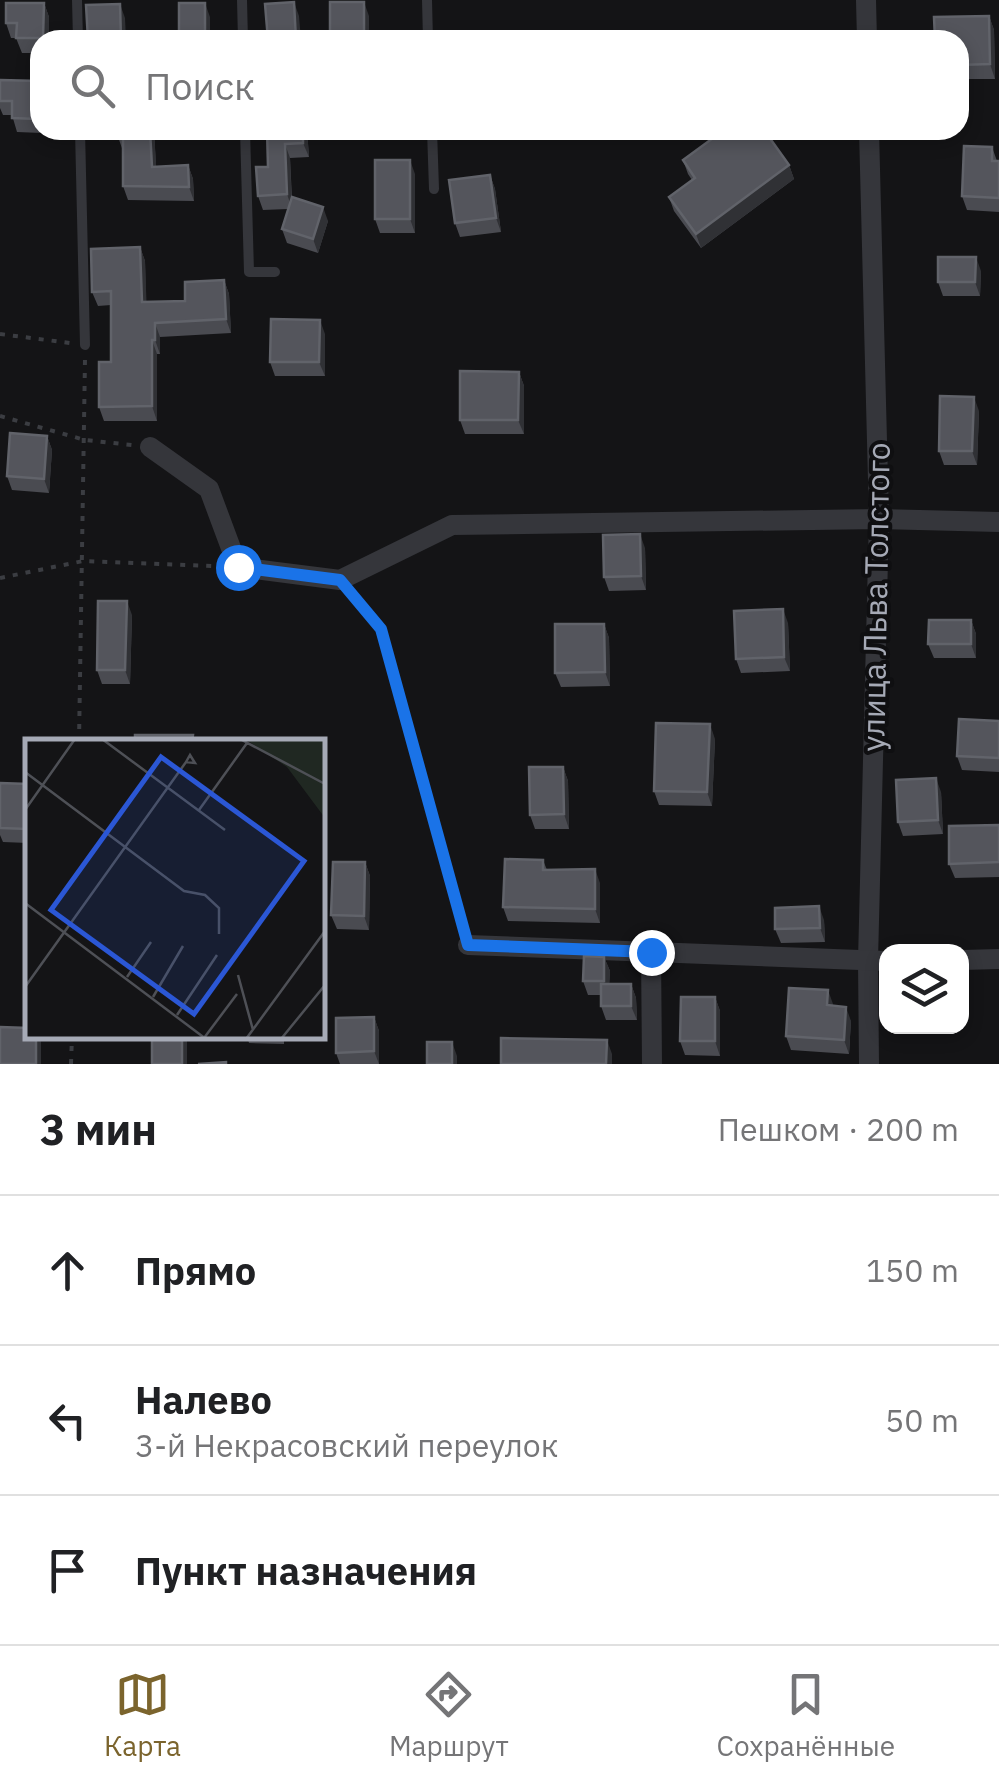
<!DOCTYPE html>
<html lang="ru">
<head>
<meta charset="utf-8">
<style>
	body { margin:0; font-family:"IBM Plex Sans",sans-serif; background:#f2f2f2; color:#202124 }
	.controls { position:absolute; right:30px; bottom:30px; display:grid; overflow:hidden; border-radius:20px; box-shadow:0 5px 15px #0003 }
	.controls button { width:90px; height:90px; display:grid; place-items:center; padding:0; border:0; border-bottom:2px solid #e0e0e0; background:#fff; color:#202124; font:50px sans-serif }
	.stop { position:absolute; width:30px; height:30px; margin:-22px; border:8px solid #1a73e8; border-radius:50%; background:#fff }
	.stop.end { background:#1a73e8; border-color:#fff; box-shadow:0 2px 10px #0008 }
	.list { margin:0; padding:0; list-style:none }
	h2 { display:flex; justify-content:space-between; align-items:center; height:130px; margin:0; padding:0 40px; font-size:42px }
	h2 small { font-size:32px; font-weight:400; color:#757577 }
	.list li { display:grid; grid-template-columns:65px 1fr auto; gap:30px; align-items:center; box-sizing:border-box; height:150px; padding:0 40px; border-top:2px solid #e0e0e0 }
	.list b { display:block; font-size:38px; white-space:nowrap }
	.list p { margin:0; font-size:32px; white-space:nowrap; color:#757577 }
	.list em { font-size:32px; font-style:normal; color:#757577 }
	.icon { flex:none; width:55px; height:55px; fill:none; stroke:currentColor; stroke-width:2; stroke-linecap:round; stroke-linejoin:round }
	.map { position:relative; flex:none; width:999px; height:1064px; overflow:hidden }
	.search { position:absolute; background:#fff; box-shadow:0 5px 15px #0003; left:30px; right:30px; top:30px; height:110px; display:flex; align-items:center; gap:25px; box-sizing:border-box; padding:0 35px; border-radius:30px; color:#757577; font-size:38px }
	.sheet { height:580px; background:#fff }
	nav { display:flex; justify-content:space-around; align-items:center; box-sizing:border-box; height:140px; border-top:2px solid #e0e0e0; background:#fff; font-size:28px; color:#757577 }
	nav a { display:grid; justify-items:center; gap:5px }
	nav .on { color:#7b642d }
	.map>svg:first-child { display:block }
</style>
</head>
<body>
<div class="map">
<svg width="999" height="1064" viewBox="0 0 999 1064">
	<rect width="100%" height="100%" fill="#141416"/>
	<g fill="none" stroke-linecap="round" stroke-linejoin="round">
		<g stroke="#3b3d42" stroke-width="4" stroke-dasharray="5 8" stroke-linecap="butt">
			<path d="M0,334L70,343"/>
			<path d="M0,416L85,440L132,445"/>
			<path d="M0,578L83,561L214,566"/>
			<path d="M354,596L381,629L463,926"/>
			<path d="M79,742L85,359"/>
			<path d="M71,1064L72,1036"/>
		</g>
		<g stroke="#35363b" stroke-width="10">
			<path d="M77,0L78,40"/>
			<path d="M242,0L243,40"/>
			<path d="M427,0L428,40"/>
			<path d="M80,130L85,345"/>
			<path d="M245,130L249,272H275"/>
			<path d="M432,130L434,189"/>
		</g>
		<g stroke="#35363b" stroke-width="20">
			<path d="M866,0L867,40"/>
			<path d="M869,130L879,519L868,961L869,1064"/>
			<path d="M150,447L209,489L238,567L340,580L452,525L879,519L999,522"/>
			<path d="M468,945L886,961"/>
			<path d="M651,952L652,1064"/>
			<path d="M962,960L999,959"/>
		</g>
	</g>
	<g fill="#4a4b51">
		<path d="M44,3L49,17V40H40V53H22L16,38H11L6,23Z"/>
		<path d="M989,16L994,30L995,79H959V40Z"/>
		<path d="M0,80L40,81V130H42V133L17,132L12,115H3L0,108Z"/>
		<path d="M154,130L156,167L188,165L193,179L194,201L128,200L123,186V151L118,137Z"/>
		<path d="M267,130H307L309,157L290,158L292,199L328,221L318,253L287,243L282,229L288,209L263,210L258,196L268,167Z"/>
		<path d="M992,147L997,161H999V212L967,210L962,196Z"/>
		<path d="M683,160L789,165L794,179L701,248L674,211L669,197L692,180L688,174Z"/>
		<path d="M415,174V233H380L375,219Z"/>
		<path d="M490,175L495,189L501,232L460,237L455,223Z"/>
		<path d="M140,247L145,261L146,302L185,301L224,280L229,294L231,333L160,337V354H157V421H104L99,407L111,362V305L98,306L92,292Z"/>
		<path d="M981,271L980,296H943L938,282Z"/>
		<path d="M325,334V376H275L270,362Z"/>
		<path d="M519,372L524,386V434H465L460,420Z"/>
		<path d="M979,411L977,465H944L939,451Z"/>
		<path d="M47,436L52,450L49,493L12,490L7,476Z"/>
		<path d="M645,548L646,590L609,591L604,577Z"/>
		<path d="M132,615L130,684H102L97,670Z"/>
		<path d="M971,620L976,634V658H934L928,644Z"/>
		<path d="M788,623L790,671L741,673L736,659Z"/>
		<path d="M604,624L609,638L610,686L561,687L555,673Z"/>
		<path d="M999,721V772L962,770L957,756Z"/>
		<path d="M715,739L712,806L659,805L654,791Z"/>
		<path d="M563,767L568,781L569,829H535L530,815Z"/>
		<path d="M0,783L28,784V843L3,842L0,835Z"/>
		<path d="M941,792L943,834L903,836L898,822Z"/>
		<path d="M999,825V877L955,878L949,864Z"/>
		<path d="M543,860L547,870L600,883V923L508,921L503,907Z"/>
		<path d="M365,862L370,876L369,930L337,929L331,915Z"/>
		<path d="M824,920L825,942L781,943L775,929Z"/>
		<path d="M604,957L610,971L609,984H631L636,998L637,1020H606L601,1006V995H588L583,981Z"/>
		<path d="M715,997L720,1011V1056L685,1055L680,1041Z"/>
		<path d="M833,1006L851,1021L849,1054L791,1050L786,1036Z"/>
		<path d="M374,1017L379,1031V1064H340L336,1053Z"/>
		<path d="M247,1036H284V1044L249,1043Z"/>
	</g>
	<g fill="#303135">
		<path d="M294,2L299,16L301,40H296Z"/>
		<path d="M364,2L369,16V40L364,39Z"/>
		<path d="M44,3L49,17V40H44L43,38Z"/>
		<path d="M205,3L210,17V40H205Z"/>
		<path d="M120,4L125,18L126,40H121Z"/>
		<path d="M989,16L994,30L995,79L990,64Z"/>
		<path d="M38,104L40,111V127L37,119Z"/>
		<path d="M150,130H154L157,181L152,167Z"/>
		<path d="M303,130H307L309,157L303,143Z"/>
		<path d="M285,144L290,158L292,209L287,194Z"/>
		<path d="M410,160L415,174V233L410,219Z"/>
		<path d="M188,165L193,179L194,201L189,187Z"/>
		<path d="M789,165L794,179L701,248L696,234Z"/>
		<path d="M490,175L495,189L501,232L496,218Z"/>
		<path d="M323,207L328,221L318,253L313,239Z"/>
		<path d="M140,247L145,261L147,316L142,302Z"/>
		<path d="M976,257L981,271L980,296L975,282Z"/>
		<path d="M224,280L229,294L231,333L226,319Z"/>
		<path d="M320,320L325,334V376L319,362Z"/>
		<path d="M155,323L160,337V354L155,340Z"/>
		<path d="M152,340L157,354V421L152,406Z"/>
		<path d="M519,372L524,386V434L518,420Z"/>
		<path d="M974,397L979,411L977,465L972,451Z"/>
		<path d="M47,436L52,450L49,493L44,479Z"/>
		<path d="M640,534L645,548L646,590L641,576Z"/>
		<path d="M127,601L132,615L130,684L125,670Z"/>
		<path d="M783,609L788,623L790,671L784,657Z"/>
		<path d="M971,620L976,634V658L971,644Z"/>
		<path d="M604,624L609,638L610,686L605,672Z"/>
		<path d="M710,724L715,739L712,806L707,792Z"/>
		<path d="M563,767L568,781L569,829L564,814Z"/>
		<path d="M936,778L941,792L943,834L938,820Z"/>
		<path d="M365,862L370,876L369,930L364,916Z"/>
		<path d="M595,869L600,883V923L595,909Z"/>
		<path d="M819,906L824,920L825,942L820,928Z"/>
		<path d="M604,957L610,971L609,995L604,981Z"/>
		<path d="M631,984L636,998L637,1020L631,1006Z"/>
		<path d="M828,990L833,1004L832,1019L827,1005Z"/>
		<path d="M715,997L720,1011V1056L715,1041Z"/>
		<path d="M846,1007L851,1021L849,1054L844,1040Z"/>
		<path d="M374,1017L379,1031V1064L374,1051Z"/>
		<path d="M36,1036H40L41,1042V1064H36Z"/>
		<rect x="182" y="1036" width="5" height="28"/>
		<path d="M607,1040L612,1054V1064H606Z"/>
		<path d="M452,1042L457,1056V1064H452Z"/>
	</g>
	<g fill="#54555c" stroke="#61636a" stroke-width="2.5">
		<path d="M294,2L296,40H268L265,4Z"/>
		<rect x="330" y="2" width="34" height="37"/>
		<path d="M6,3H44L43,38H16L17,23H6Z"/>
		<rect x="179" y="3" width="26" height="37"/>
		<path d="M120,4L121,40H88L86,5Z"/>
		<path d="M989,16L990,64L959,65V40H935L934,17Z"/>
		<path d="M0,80L40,81V104H38L37,119L12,118V101H0Z"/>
		<path d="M118,130H150L152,167L188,165L189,187L123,186V137H118Z"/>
		<path d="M267,130H303V143L285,144L287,194L258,196L256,167H268Z"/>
		<path d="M724,130H764L789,165L696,234L669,197L695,178L683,160Z"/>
		<path d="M964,146L992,147V161H999V198L962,196Z"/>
		<rect x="375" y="160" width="35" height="59"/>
		<path d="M490,175L496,218L455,223L449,180Z"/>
		<path d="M292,197L323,207L313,239L282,229Z"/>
		<path d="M140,247L142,302L185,301V282L224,280L226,319L155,323V340H152V406L99,407V362H111V291L92,292L91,249Z"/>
		<path d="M938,257H976L975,282H938Z"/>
		<path d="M271,319L320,320L319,362H270Z"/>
		<path d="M460,371L519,372L518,420H460Z"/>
		<path d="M940,396L974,397L972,451H939Z"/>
		<path d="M10,433L47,436L44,479L7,476Z"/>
		<path d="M640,534L641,576L604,577L603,535Z"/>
		<path d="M98,601H127L125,670H97Z"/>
		<path d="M783,609L784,657L736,659L734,611Z"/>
		<path d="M929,620H971V644H928Z"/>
		<path d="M555,624H604L605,672L555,673Z"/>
		<path d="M959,719L999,721V758L957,756Z"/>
		<path d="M656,723L710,724L707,792L654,791Z"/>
		<path d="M135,735H193L192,742H135Z"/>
		<path d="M529,767H563L564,814L530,815Z"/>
		<path d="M936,778L938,820L898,822L896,780Z"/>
		<path d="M0,783L28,784V829L0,828Z"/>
		<path d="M999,825V862L949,864V826Z"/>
		<path d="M505,859L543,860V870L595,869V909L503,907Z"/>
		<path d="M333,862H365L364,916L331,915Z"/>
		<path d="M819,906L820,928L775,929V908Z"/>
		<path d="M584,956L604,957V981H583Z"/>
		<rect x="601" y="984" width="30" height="22"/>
		<path d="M789,988L828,990L827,1005L846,1007L844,1040L786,1036Z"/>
		<path d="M681,997H715V1041H680Z"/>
		<path d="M374,1017V1051L336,1053V1018Z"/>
		<path d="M0,1027L28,1028V1036H36V1064H0Z"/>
		<rect x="152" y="1036" width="30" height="28"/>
		<path d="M501,1038L607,1040L606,1064H501Z"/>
		<rect x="427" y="1042" width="25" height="22"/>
		<path d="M226,1062V1064H198Z"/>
	</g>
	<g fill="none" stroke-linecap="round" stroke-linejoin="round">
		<path stroke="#1a73e8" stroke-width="12" d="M238,567L340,580L381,629L468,945L651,952"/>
	</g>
	<g text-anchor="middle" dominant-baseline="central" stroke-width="8" stroke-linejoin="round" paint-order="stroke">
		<g font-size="32" fill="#a6aab6" stroke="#0f0f11">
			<text transform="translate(875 597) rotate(-89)">улица Льва Толстого</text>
		</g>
	</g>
	<g transform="translate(25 739)">
		<rect width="300" height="300" fill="#141416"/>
		<path d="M220,0H300V79L262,28Z" fill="#202822"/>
		<path fill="none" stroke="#4e5056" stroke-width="2.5" d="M77,0L200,91M215,0L300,45M0,33L159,152L180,156L194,169V195M0,71L50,0M174,71L222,4M0,164L181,300M213,236L228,291M102,238L126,203M0,248L161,23L170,24L165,16L161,23M128,258L158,207M152,276L192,216M179,299L212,255M221,300L300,192M256,300L300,246"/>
		<path fill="#2b57d5" fill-opacity="0.15" stroke="#2b57d5" stroke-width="5" d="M136,18L279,122L169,275L26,171Z"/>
		<rect width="300" height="300" fill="none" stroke="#a6aab6" stroke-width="5"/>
	</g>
</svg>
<div class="controls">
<button><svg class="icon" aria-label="layers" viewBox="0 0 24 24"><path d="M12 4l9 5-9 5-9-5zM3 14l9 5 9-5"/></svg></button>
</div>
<div class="stop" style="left:238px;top:567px"></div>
<div class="stop end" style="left:651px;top:952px"></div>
<div class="search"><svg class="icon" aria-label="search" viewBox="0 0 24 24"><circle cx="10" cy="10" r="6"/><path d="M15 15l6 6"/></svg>Поиск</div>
</div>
<section class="sheet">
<h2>3 мин<small>Пешком · 200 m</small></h2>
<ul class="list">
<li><svg class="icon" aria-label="ahead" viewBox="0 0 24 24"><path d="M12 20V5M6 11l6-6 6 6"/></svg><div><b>Прямо</b></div><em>150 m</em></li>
<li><svg class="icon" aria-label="left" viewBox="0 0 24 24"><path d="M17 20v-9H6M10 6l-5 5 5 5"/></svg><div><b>Налево</b><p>3-й Некрасовский переулок</p></div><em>50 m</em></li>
<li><svg class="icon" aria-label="arrive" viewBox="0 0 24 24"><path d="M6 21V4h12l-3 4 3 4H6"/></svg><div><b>Пункт назначения</b></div></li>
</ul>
</section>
<nav>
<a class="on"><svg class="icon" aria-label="map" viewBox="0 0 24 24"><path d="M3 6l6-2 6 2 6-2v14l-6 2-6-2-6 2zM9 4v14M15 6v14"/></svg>Карта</a>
<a><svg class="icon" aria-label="directions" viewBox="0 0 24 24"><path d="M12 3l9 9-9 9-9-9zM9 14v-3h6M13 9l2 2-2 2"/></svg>Маршрут</a>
<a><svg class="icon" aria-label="saved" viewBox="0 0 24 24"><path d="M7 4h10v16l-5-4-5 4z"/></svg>Сохранённые</a>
</nav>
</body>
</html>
